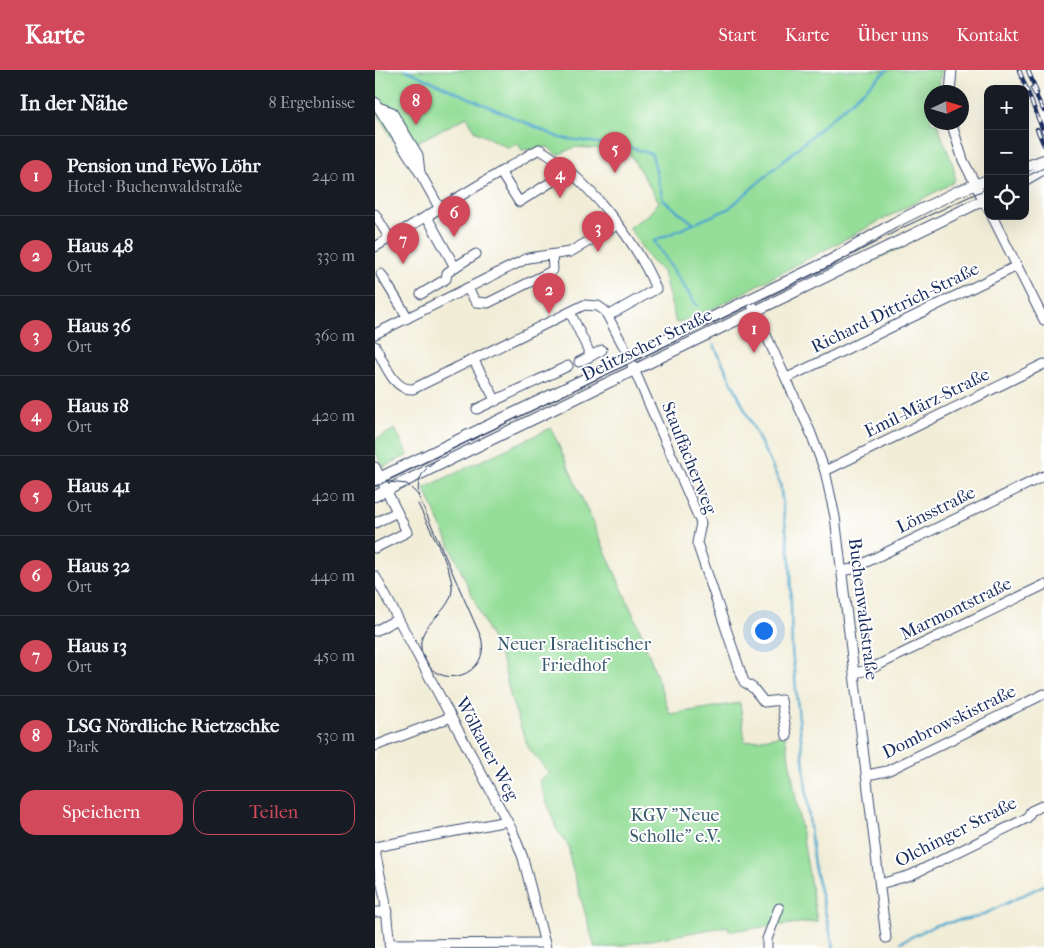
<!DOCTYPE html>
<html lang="de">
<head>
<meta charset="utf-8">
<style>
	body { margin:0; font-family:"IM FELL French Canon",serif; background:#20242c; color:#f1f3f6 }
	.controls { position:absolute; right:15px; top:15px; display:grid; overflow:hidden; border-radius:10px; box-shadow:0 5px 20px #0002 }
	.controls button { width:45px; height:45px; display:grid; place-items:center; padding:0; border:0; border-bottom:1px solid #363941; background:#171b24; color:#f1f3f6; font:25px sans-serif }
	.compass { position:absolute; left:549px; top:15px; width:45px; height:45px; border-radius:50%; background:#171b24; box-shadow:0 5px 20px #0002; rotate:86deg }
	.you { position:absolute; left:388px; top:560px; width:18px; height:18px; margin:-12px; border:4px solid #fff; border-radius:50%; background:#1a73e8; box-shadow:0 0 0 8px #1a73e833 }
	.badge { display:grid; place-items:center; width:32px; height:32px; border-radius:50%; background:#d1495b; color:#fff; font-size:16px; font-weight:700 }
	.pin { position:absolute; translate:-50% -41px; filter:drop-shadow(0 1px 2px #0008) }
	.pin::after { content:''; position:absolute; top:26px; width:18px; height:15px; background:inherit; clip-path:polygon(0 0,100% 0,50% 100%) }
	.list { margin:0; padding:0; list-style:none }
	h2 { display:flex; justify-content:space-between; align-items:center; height:65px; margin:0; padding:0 20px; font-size:21px }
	h2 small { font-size:16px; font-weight:400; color:#9ea1a6 }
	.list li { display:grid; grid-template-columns:32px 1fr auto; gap:15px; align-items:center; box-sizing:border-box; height:80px; padding:0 20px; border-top:1px solid #363941 }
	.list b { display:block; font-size:19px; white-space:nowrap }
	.list p { margin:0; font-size:16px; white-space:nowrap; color:#9ea1a6 }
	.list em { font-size:16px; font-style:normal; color:#9ea1a6 }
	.actions { display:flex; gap:10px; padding:15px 20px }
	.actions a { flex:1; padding:11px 0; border:1px solid #d1495b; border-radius:15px; text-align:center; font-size:18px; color:#d1495b }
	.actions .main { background:#d1495b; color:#fff }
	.icon { flex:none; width:28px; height:28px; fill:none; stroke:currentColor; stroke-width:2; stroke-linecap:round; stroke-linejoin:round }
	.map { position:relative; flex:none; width:669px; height:878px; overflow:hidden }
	header { display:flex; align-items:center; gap:30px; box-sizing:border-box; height:70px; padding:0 25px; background:#d1495b; color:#fff }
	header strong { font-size:24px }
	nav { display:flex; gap:28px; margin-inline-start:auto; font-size:18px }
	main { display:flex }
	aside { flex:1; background:#171b24 }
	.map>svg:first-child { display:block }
</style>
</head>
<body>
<header>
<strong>Karte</strong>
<nav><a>Start</a><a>Karte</a><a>Über uns</a><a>Kontakt</a></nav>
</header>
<main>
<aside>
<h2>In der Nähe<small>8 Ergebnisse</small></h2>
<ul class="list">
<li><span class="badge">1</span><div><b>Pension und FeWo Löhr</b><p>Hotel · Buchenwaldstraße</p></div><em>240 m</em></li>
<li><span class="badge">2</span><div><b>Haus 48</b><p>Ort</p></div><em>330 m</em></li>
<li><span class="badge">3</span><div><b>Haus 36</b><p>Ort</p></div><em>360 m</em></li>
<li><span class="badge">4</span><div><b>Haus 18</b><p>Ort</p></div><em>420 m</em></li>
<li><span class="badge">5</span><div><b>Haus 41</b><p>Ort</p></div><em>420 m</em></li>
<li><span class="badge">6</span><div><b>Haus 32</b><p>Ort</p></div><em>440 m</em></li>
<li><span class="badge">7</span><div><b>Haus 13</b><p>Ort</p></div><em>450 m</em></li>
<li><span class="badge">8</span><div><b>LSG Nördliche Rietzschke</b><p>Park</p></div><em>530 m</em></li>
</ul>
<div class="actions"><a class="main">Speichern</a><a>Teilen</a></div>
</aside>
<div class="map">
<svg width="669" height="878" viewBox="0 0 669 878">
	<rect width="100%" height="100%" fill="#fff"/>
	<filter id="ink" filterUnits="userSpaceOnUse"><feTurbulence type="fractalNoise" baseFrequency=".02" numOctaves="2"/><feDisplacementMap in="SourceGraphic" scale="10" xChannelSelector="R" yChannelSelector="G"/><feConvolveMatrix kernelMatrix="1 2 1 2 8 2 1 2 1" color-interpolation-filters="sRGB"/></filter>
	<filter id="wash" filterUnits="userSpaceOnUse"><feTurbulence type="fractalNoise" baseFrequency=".0096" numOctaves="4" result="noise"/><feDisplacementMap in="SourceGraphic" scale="20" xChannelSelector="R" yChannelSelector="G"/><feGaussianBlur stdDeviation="1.12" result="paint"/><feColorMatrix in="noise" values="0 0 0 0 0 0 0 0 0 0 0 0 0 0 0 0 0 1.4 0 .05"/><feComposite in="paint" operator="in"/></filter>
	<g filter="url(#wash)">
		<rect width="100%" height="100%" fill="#f1edd7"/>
		<g fill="#95de99" stroke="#58867c">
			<path d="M0,0H566L563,22H556V52L563,53C565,70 584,97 579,112L343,236L319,247L301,253L288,202L274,189L254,157L273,145L284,132L253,81L200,77L182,85L173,77L147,80L142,73L134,78L101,62L92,47L24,81L0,38Z"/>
			<path d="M527,173L529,176L396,238Z"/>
			<path d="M176,358L266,562L295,644L365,633L370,672L410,665L442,851L354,861L353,856L231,878H220L195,790L194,777L181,758L164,710L175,704L153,677L137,632L128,594L49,418Z"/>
			<path d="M20,359L33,385L8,397L0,381V370Z"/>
		</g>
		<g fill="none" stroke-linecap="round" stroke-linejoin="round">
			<g stroke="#4fa7cc" stroke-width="2.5">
				<path d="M31,0L185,68L254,77L277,84L288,130L318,153"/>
				<path d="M322,236L279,171L353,139L512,0"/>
				<path d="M339,275L405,413L415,491L417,580L439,796L459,878"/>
				<path d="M526,872L561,855L603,847L669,815"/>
				<path d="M500,878L507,877"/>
			</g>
		</g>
	</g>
	<g filter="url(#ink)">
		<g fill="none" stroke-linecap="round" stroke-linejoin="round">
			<g stroke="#3b4c70" stroke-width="11">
				<g id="minor">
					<path d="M575,22L577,0"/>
					<path d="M0,32L3,37L45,103L43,85L17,42L3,37"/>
					<path d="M576,52L588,90L613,139"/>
					<path d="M45,103L65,139"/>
					<path d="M126,103L144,132L194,101"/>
					<path d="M0,144L15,169"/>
					<path d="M617,146L669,250"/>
					<path d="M52,147L80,197L101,184"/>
					<path d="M0,177L164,79C209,105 262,171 281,219L233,246"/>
					<path d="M6,204L33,248"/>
					<path d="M92,218L101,232L113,233L175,202L178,199L177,185"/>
					<path d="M46,224L71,209L72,203L80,197"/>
					<path d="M375,230L435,361L450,401L460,447L511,868"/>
					<path d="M195,242L216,286L204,292"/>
					<path d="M0,264L153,188L195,182L242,155"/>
					<path d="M0,276C9,291 18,321 38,319L209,235L223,236L230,241L251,281L326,453L322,473L369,612L378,618L389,632L406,630L412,666"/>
					<path d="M216,286L227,280"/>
					<path d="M98,289L121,331"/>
					<path d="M412,308L642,196"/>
					<path d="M102,339L193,296"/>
					<path d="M0,397L32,462L0,478"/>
					<path d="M450,401L669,294"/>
					<path d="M0,453L22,442"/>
					<path d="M467,501L477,499L669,406"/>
					<path d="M0,506L138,762L148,788L171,878"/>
					<path d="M0,561L23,549"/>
					<path d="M480,603L493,600L669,515"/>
					<path d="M0,676L76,647"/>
					<path d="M492,705L512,701L669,624"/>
					<path d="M0,777L132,751"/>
					<path d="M0,781L10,829L15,878"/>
					<path d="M505,814L536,805L652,748L656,741L669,735"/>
					<path d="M0,842H12"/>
					<path d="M14,874L170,873"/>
					<path d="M392,878V869L404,838"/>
				</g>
			</g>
			<g stroke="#3b4c70" stroke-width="12">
				<g id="major">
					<path d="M650,97L669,90"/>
					<path d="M650,110L669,99"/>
					<path d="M0,410L390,222L456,190L519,153L581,122L613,110"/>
					<path d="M0,426L613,128"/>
				</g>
			</g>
			<use href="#minor" stroke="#fff" stroke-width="9"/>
			<use href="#major" stroke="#fff" stroke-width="10"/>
			<g stroke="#1b2f5e" stroke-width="1">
				<path d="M650,107L669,98"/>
				<path d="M14,412L32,414L43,425L106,567C117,606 62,623 48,586C36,555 75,546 77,520C79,501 52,454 43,434"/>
				<path d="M0,417L471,188L531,156L613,118"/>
				<path d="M44,426C41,412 47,400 59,392"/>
			</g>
			<g stroke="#1b2f5e" stroke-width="4.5">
				<g id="rail">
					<path d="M644,0L669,63"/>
					<path d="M653,0L662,23"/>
					<path d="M657,18L669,41"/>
					<path d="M662,59L669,75"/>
				</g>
			</g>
			<use href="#rail" stroke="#fff" stroke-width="2.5" stroke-dasharray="8" stroke-linecap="butt"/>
		</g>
	</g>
	<g text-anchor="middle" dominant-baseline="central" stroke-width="4" stroke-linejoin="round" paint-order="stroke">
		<g font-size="18" fill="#1b2f5e" stroke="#fff">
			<text transform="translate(520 238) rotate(-26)">Richard-Dittrich-Straße</text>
			<text transform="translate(272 275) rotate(-26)">Delitzscher Straße</text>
			<text transform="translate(552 333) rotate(-26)">Emil-März-Straße</text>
			<text transform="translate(314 388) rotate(68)">Stauffacherweg</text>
			<text transform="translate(561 440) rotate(-26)">Lönsstraße</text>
			<text transform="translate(488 539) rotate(83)">Buchenwaldstraße</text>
			<text transform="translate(581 539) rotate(-26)">Marmontstraße</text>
			<text transform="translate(574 652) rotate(-26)">Dombrowskistraße</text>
			<text transform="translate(112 679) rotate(62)">Wölkauer Weg</text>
			<text transform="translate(581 762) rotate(-27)">Olchinger Straße</text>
		</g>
		<g font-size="18" fill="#3a5b6d" stroke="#fff">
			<text x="199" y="574">Neuer Israelitischer<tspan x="199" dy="21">Friedhof</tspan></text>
			<text x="300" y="745">KGV "Neue<tspan x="300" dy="21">Scholle" e.V.</tspan></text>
		</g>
	</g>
</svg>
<div class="controls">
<button>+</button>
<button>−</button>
<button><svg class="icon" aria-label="locate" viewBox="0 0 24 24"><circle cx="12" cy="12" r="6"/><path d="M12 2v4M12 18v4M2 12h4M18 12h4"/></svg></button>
</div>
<svg class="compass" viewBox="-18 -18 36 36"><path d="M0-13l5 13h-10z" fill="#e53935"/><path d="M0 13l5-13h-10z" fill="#9ea1a6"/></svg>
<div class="you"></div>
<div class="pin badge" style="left:379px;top:283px">1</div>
<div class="pin badge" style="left:174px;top:244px">2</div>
<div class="pin badge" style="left:223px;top:182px">3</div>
<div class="pin badge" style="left:185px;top:128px">4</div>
<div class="pin badge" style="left:240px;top:103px">5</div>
<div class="pin badge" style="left:79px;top:167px">6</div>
<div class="pin badge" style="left:28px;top:194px">7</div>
<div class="pin badge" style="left:41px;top:55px">8</div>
</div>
</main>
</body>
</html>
